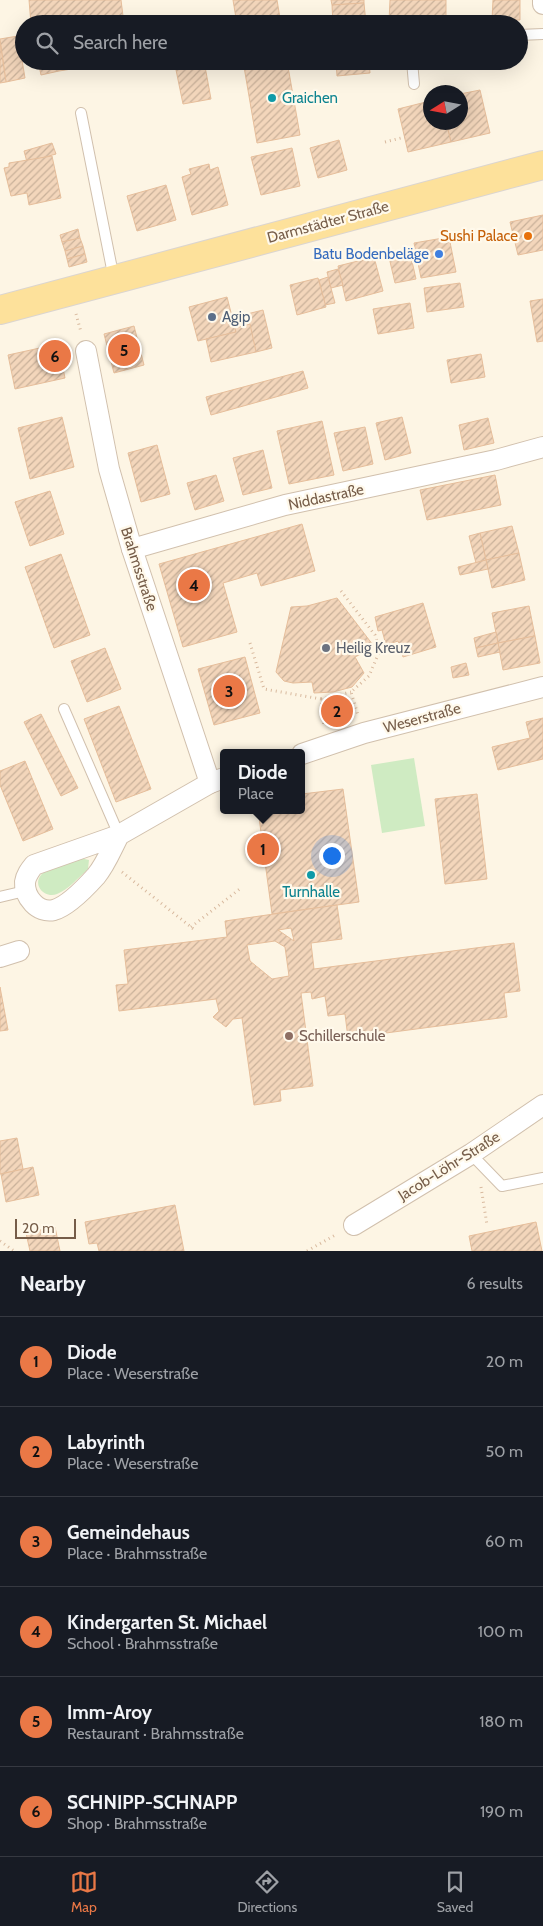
<!DOCTYPE html>
<html lang="en">
<head>
<meta charset="utf-8">
<style>
	body { margin:0; font-family:Cabin,sans-serif; background:#242831; color:#f1f3f6 }
	.compass { position:absolute; left:423px; top:85px; width:45px; height:45px; border-radius:50%; background:#171b24; box-shadow:0 5px 20px #0002; rotate:259deg }
	.scale { position:absolute; left:15px; bottom:12px; width:61px; box-sizing:border-box; padding-left:5px; border:2px solid #765d49; border-top:0; font-size:14px; line-height:18px; white-space:nowrap; color:#765d49; -webkit-text-stroke:4px #fff9eb; paint-order:stroke }
	.you { position:absolute; left:331px; top:855px; width:18px; height:18px; margin:-12px; border:4px solid #fff; border-radius:50%; background:#1a73e8; box-shadow:0 0 0 8px #1a73e833 }
	.badge { display:grid; place-items:center; width:32px; height:32px; border-radius:50%; background:#ea7846; color:#111; font-size:16px; font-weight:700 }
	.pin { position:absolute; translate:-50% -50%; border:2px solid #fff; box-shadow:0 1px 5px #0006 }
	.popup { position:absolute; left:220px; top:749px; width:85px; height:65px; box-sizing:border-box; display:grid; place-content:center; border-radius:5px; background:#171b24; filter:drop-shadow(0 1px 4px #0005); font-size:16px; white-space:nowrap; color:#9ea1a6 }
	.popup b { font-size:19px; color:#f1f3f6 }
	.popup::after { content:''; position:absolute; left:50%; top:100%; margin-left:-10px; border:10px solid transparent; border-top-color:#171b24 }
	.list { margin:0; padding:0; list-style:none }
	h2 { display:flex; justify-content:space-between; align-items:center; height:65px; margin:0; padding:0 20px; font-size:21px }
	h2 small { font-size:16px; font-weight:400; color:#9ea1a6 }
	.list li { display:grid; grid-template-columns:32px 1fr auto; gap:15px; align-items:center; box-sizing:border-box; height:90px; padding:0 20px; border-top:1px solid #363941 }
	.list b { display:block; font-size:19px; white-space:nowrap }
	.list p { margin:0; font-size:16px; white-space:nowrap; color:#9ea1a6 }
	.list em { font-size:16px; font-style:normal; color:#9ea1a6 }
	.icon { flex:none; width:28px; height:28px; fill:none; stroke:currentColor; stroke-width:2; stroke-linecap:round; stroke-linejoin:round }
	.map { position:relative; flex:none; width:543px; height:1251px; overflow:hidden }
	.search { position:absolute; background:#171b24; box-shadow:0 5px 20px #0002; left:15px; right:15px; top:15px; height:55px; display:flex; align-items:center; gap:12px; box-sizing:border-box; padding:0 18px; border-radius:28px; color:#9ea1a6; font-size:19px }
	.sheet { height:605px; background:#171b24 }
	nav { display:flex; justify-content:space-around; align-items:center; box-sizing:border-box; height:70px; border-top:1px solid #363941; background:#171b24; font-size:14px; color:#9ea1a6 }
	nav a { display:grid; justify-items:center; gap:2px }
	nav .on { color:#ea7846 }
	.map>svg:first-child { display:block }
</style>
</head>
<body>
<div class="map">
<svg width="543" height="1251" viewBox="0 0 543 1251">
	<defs>
		<pattern id="building-hatch" width="6" height="6" patternUnits="userSpaceOnUse" patternTransform="scale(1.25)"><rect width="6" height="6" fill="#f3d6bb"/><path d="M-1 1l2-2M0 6l6-6M5 7l2-2" fill="none" stroke="#c9b19a"/></pattern>
	</defs>
	<rect width="100%" height="100%" fill="#fdf5e4"/>
	<g fill="#cfebc2">
		<path d="M414,758L425,826L382,833L371,765Z"/>
		<path d="M80,858L89,860L88,869C79,877 68,890 57,894C46,899 32,886 41,875C49,866 69,862 80,858Z"/>
	</g>
	<g fill="url(#building-hatch)" stroke="#e6be9b" fill-rule="evenodd">
		<path d="M29,0H121L123,16L55,24H31Z"/>
		<path d="M233,0H277L281,24H237Z"/>
		<path d="M331,0H364V3L332,5Z"/>
		<path d="M390,0H446V22L389,21Z"/>
		<path d="M493,0H520V20H492Z"/>
		<path d="M364,3L366,24H333L332,5Z"/>
		<path d="M18,36L25,78L6,82L0,39Z"/>
		<path d="M0,42L6,82L0,83Z"/>
		<path d="M38,61H57L59,71L41,75Z"/>
		<path d="M57,61H77L78,68L59,71Z"/>
		<path d="M195,61H204L211,99L183,104L175,65Z"/>
		<path d="M243,61H287L300,135L257,143Z"/>
		<path d="M336,61H369L370,73L337,76Z"/>
		<path d="M480,90L490,133L451,142L446,122H460V94Z"/>
		<path d="M430,101V122H446L451,142L408,152L398,109Z"/>
		<path d="M339,140L347,170L318,178L310,148Z"/>
		<path d="M52,143L56,154L27,162L24,151Z"/>
		<path d="M292,148L300,186L261,195L251,157Z"/>
		<path d="M52,156L61,198L29,205L27,193L11,196L4,168L9,167V163Z"/>
		<path d="M209,164L210,170L218,167L228,205L192,215L182,177L191,174L189,169Z"/>
		<path d="M166,185L176,220L137,231L127,196Z"/>
		<path d="M543,215V250L518,255L510,222Z"/>
		<path d="M78,229L80,238L62,242L60,235Z"/>
		<path d="M449,237L456,272L421,278L414,243Z"/>
		<path d="M80,238L83,246L65,251L62,242Z"/>
		<path d="M83,246L85,254L67,259L65,251Z"/>
		<path d="M409,248L416,279L395,283L388,253Z"/>
		<path d="M85,254L87,262L69,267L67,259Z"/>
		<path d="M374,257L383,291L346,301L338,266Z"/>
		<path d="M338,269L343,285L331,288L327,272Z"/>
		<path d="M328,277L335,303L325,305L319,280Z"/>
		<path d="M318,278L326,307L297,315L290,285Z"/>
		<path d="M460,283L464,307L427,312L424,288Z"/>
		<path d="M227,297L236,332L198,341L189,307Z"/>
		<path d="M543,299V341L537,342L530,301Z"/>
		<path d="M410,303L414,328L378,334L373,309Z"/>
		<path d="M263,310L272,348L256,352L247,314Z"/>
		<path d="M250,324L256,352L211,362L206,339L236,332L235,328Z"/>
		<path d="M134,326L144,365L114,373L104,334Z"/>
		<path d="M58,344L65,378L15,389L8,355Z"/>
		<path d="M481,354L485,377L451,383L447,360Z"/>
		<path d="M303,371L308,388L211,415L206,397Z"/>
		<path d="M62,417L74,467L30,479L18,428Z"/>
		<path d="M402,417L411,453L385,460L376,423Z"/>
		<path d="M488,418L494,443L464,450L459,425Z"/>
		<path d="M322,421L334,475L289,484L277,431Z"/>
		<path d="M365,427L373,464L343,471L334,433Z"/>
		<path d="M157,445L170,494L141,502L128,453Z"/>
		<path d="M263,450L272,488L243,495L233,458Z"/>
		<path d="M216,475L224,501L195,510L187,483Z"/>
		<path d="M495,475L501,505L427,520L420,490Z"/>
		<path d="M50,491L64,534L30,546L15,502Z"/>
		<path d="M302,524L315,571L261,586L257,573L223,583L237,632L183,647L159,564Z"/>
		<path d="M512,526L519,553L486,560L480,533Z"/>
		<path d="M480,533L486,560L476,563L469,536Z"/>
		<path d="M519,553L525,580L492,588L486,560Z"/>
		<path d="M61,554L90,635L54,648L25,567Z"/>
		<path d="M486,560L488,569L460,575L458,567Z"/>
		<path d="M337,598L373,645L367,651L355,657L364,673L352,687L333,692L314,693L312,682L293,683L284,681L276,672L291,607L307,606Z"/>
		<path d="M423,603L436,647L403,657L398,641L386,645L382,630L378,631L375,617Z"/>
		<path d="M529,606L535,636L498,643L492,613Z"/>
		<path d="M496,632L498,643L476,648L474,638Z"/>
		<path d="M535,636L540,663L503,670L498,643Z"/>
		<path d="M498,643L500,652L478,657L476,648Z"/>
		<path d="M105,648L121,689L87,702L71,661Z"/>
		<path d="M245,657L260,713L214,725L198,669Z"/>
		<path d="M466,663L469,675L453,678L451,667Z"/>
		<path d="M119,706L151,789L116,802L84,719Z"/>
		<path d="M41,714L78,788L61,796L24,722Z"/>
		<path d="M543,718V759L498,770L492,747L530,738L526,722Z"/>
		<path d="M25,761L53,829L23,841L0,785V771Z"/>
		<path d="M343,789L359,902L272,914L258,810H302V794Z"/>
		<path d="M477,794L487,879L445,884L435,799Z"/>
		<path d="M337,905L342,939L311,943L314,969L514,943L520,991L504,993L507,1017L348,1038L345,1014L328,1016L325,996L312,999L311,992L301,993L313,1086L280,1090L281,1101L254,1105L242,1018L233,1019L226,1027L213,1017L219,1011L216,999L119,1011L116,985L128,984L124,950L227,937L225,921ZM291,928L294,941L278,930ZM275,941L285,947L289,976L272,979L250,961L247,945Z"/>
		<path d="M0,987L8,1030L0,1031Z"/>
		<path d="M17,1138L23,1169L0,1174V1141Z"/>
		<path d="M33,1167L39,1195L6,1202L1,1174Z"/>
		<path d="M175,1205L184,1251H99L97,1243L89,1244L85,1222Z"/>
		<path d="M536,1222L542,1251H472L469,1236Z"/>
		<path d="M55,1227L60,1251H30L26,1233Z"/>
	</g>
	<g fill="none" stroke-linecap="round" stroke-linejoin="round">
		<g stroke="#d1c0ad" stroke-width="12">
			<g id="lane">
				<path d="M519,35L543,34"/>
				<path d="M412,61L414,84"/>
				<path d="M81,113L114,279"/>
				<path d="M64,709L119,835"/>
				<path d="M0,897L25,891"/>
				<path d="M471,1154L502,1186L543,1178"/>
			</g>
		</g>
		<g stroke="#d1c0ad" stroke-width="22">
			<g id="street">
				<path d="M543,0V4"/>
				<path d="M86,351L109,469L132,549L210,783"/>
				<path d="M132,549L285,505L496,460L543,447"/>
				<path d="M302,754L364,733L543,687"/>
				<path d="M119,835C112,848 106,864 96,876C87,886 68,906 54,910C38,914 24,897 25,882C26,875 30,870 34,865L119,835L210,783L224,778"/>
				<path d="M0,957L19,951"/>
				<path d="M354,1225L471,1154L543,1105"/>
			</g>
		</g>
		<g stroke="#dbd5d0" stroke-width="30">
			<path id="primary" d="M0,310L543,165"/>
		</g>
		<g stroke="#d8b99e" stroke-width="3" stroke-dasharray="1 4" stroke-linecap="butt">
			<path d="M385,142L405,137"/>
			<path d="M76,314L81,332"/>
			<path d="M341,591L375,635L380,650L369,676L351,692L358,715"/>
			<path d="M250,643L264,689L321,699L324,727"/>
			<path d="M321,699L351,692"/>
			<path d="M122,872L196,931"/>
			<path d="M191,927L241,888"/>
			<path d="M481,1187L487,1225"/>
			<path d="M0,1241L14,1251"/>
			<path d="M307,1251L337,1234"/>
		</g>
		<use href="#lane" stroke="#fff" stroke-width="10"/>
		<use href="#street" stroke="#fff" stroke-width="20"/>
		<use href="#primary" stroke="#fde19b" stroke-width="28"/>
	</g>
	<g fill="#0f9aa8" stroke="#fff9eb" stroke-width="2">
		<circle cx="272" cy="98" r="5"/>
		<circle cx="311" cy="875" r="5"/>
	</g>
	<circle fill="#e8710a" stroke="#fff9eb" stroke-width="2" cx="528" cy="236" r="5"/>
	<circle fill="#3f7fe0" stroke="#fff9eb" stroke-width="2" cx="439" cy="254" r="5"/>
	<circle fill="#5c6f8a" stroke="#fff9eb" stroke-width="2" cx="212" cy="317" r="5"/>
	<circle fill="#6b7280" stroke="#fff9eb" stroke-width="2" cx="326" cy="648" r="5"/>
	<circle fill="#8d6e63" stroke="#fff9eb" stroke-width="2" cx="289" cy="1036" r="5"/>
	<g text-anchor="middle" dominant-baseline="central" stroke-width="4.5" stroke-linejoin="round" paint-order="stroke">
		<g font-size="15" fill="#0d838f" stroke="#fff9eb" text-anchor="start">
			<text x="282" y="98">Graichen</text>
			<text x="311" y="892" text-anchor="middle">Turnhalle</text>
		</g>
		<g font-size="15" fill="#765d49" stroke="#fff9eb">
			<text transform="translate(328 222) rotate(-15)">Darmstädter Straße</text>
			<text transform="translate(326 497) rotate(-12)">Niddastraße</text>
			<text transform="translate(139 569) rotate(72)">Brahmsstraße</text>
			<text transform="translate(422 718) rotate(-15)">Weserstraße</text>
			<text transform="translate(449 1166) rotate(-32)">Jacob-Löhr-Straße</text>
		</g>
		<g font-size="15" fill="#c56008" stroke="#fff9eb" text-anchor="end">
			<text x="518" y="236">Sushi Palace</text>
		</g>
		<g font-size="15" fill="#366cbe" stroke="#fff9eb" text-anchor="end">
			<text x="429" y="254">Batu Bodenbeläge</text>
		</g>
		<g font-size="15" fill="#4e5e75" stroke="#fff9eb" text-anchor="start">
			<text x="222" y="317">Agip</text>
		</g>
		<g font-size="15" fill="#5b616d" stroke="#fff9eb" text-anchor="start">
			<text x="336" y="648">Heilig Kreuz</text>
		</g>
		<g font-size="15" fill="#785e54" stroke="#fff9eb" text-anchor="start">
			<text x="299" y="1036">Schillerschule</text>
		</g>
	</g>
</svg>
<svg class="compass" viewBox="-18 -18 36 36"><path d="M0-13l5 13h-10z" fill="#e53935"/><path d="M0 13l5-13h-10z" fill="#9ea1a6"/></svg>
<div class="scale">20 m</div>
<div class="you"></div>
<div class="pin badge" style="left:263px;top:849px">1</div>
<div class="popup"><b>Diode</b>Place</div>
<div class="pin badge" style="left:337px;top:711px">2</div>
<div class="pin badge" style="left:229px;top:691px">3</div>
<div class="pin badge" style="left:194px;top:585px">4</div>
<div class="pin badge" style="left:124px;top:350px">5</div>
<div class="pin badge" style="left:55px;top:356px">6</div>
<div class="search"><svg class="icon" aria-label="search" viewBox="0 0 24 24"><circle cx="10" cy="10" r="6"/><path d="M15 15l6 6"/></svg>Search here</div>
</div>
<section class="sheet">
<h2>Nearby<small>6 results</small></h2>
<ul class="list">
<li><span class="badge">1</span><div><b>Diode</b><p>Place · Weserstraße</p></div><em>20 m</em></li>
<li><span class="badge">2</span><div><b>Labyrinth</b><p>Place · Weserstraße</p></div><em>50 m</em></li>
<li><span class="badge">3</span><div><b>Gemeindehaus</b><p>Place · Brahmsstraße</p></div><em>60 m</em></li>
<li><span class="badge">4</span><div><b>Kindergarten St. Michael</b><p>School · Brahmsstraße</p></div><em>100 m</em></li>
<li><span class="badge">5</span><div><b>Imm-Aroy</b><p>Restaurant · Brahmsstraße</p></div><em>180 m</em></li>
<li><span class="badge">6</span><div><b>SCHNIPP-SCHNAPP</b><p>Shop · Brahmsstraße</p></div><em>190 m</em></li>
</ul>
</section>
<nav>
<a class="on"><svg class="icon" aria-label="map" viewBox="0 0 24 24"><path d="M3 6l6-2 6 2 6-2v14l-6 2-6-2-6 2zM9 4v14M15 6v14"/></svg>Map</a>
<a><svg class="icon" aria-label="directions" viewBox="0 0 24 24"><path d="M12 3l9 9-9 9-9-9zM9 14v-3h6M13 9l2 2-2 2"/></svg>Directions</a>
<a><svg class="icon" aria-label="saved" viewBox="0 0 24 24"><path d="M7 4h10v16l-5-4-5 4z"/></svg>Saved</a>
</nav>
</body>
</html>
